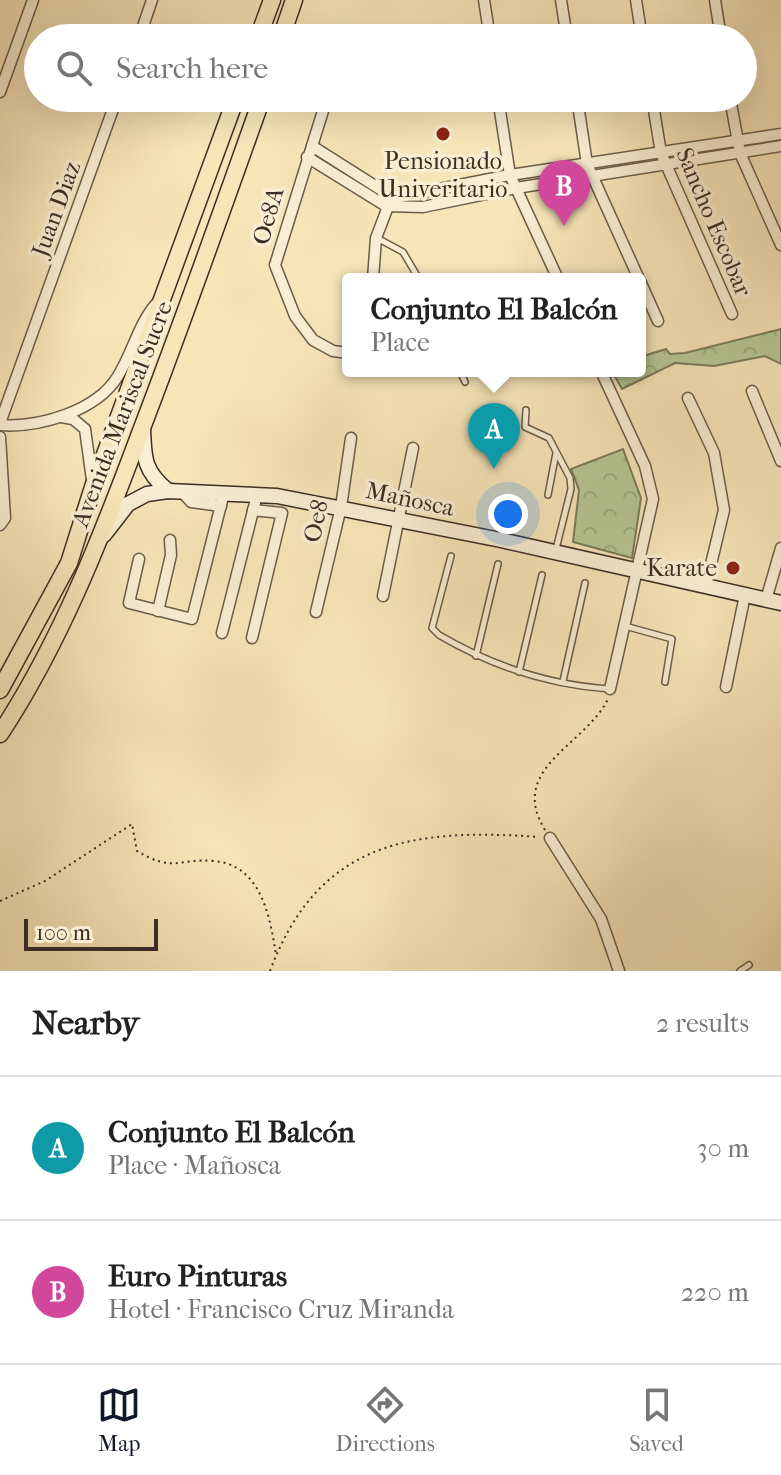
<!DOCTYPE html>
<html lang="en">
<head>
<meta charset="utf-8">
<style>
	body { margin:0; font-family:"IM FELL French Canon",serif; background:#f2f2f2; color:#222 }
	.scale { position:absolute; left:24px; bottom:20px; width:134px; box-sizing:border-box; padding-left:8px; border:4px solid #3d2e24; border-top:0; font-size:22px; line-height:28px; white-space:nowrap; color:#3d2e24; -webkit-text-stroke:6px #f9eed2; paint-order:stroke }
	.you { position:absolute; left:508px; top:514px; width:28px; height:28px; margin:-20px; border:6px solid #fff; border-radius:50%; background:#1a73e8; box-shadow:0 0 0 12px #1a73e833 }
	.badge { display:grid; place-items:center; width:52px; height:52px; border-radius:50%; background:#111827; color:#fff; font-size:26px; font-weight:700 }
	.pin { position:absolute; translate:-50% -66px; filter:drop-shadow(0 2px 4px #0008) }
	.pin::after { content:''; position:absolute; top:42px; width:28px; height:24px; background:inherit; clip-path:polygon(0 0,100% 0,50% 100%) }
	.popup { position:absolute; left:342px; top:273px; width:304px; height:104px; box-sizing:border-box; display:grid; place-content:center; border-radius:8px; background:#fff; filter:drop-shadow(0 2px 6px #0005); font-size:26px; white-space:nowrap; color:#767676 }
	.popup b { font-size:30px; color:#222 }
	.popup::after { content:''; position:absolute; left:50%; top:100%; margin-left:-16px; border:16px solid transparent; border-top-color:#fff }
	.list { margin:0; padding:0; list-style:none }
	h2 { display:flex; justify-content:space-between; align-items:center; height:104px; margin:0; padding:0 32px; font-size:34px }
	h2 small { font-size:26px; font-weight:400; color:#767676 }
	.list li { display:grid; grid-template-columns:52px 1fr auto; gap:24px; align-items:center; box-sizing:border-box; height:144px; padding:0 32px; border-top:2px solid #e0e0e0 }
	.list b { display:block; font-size:30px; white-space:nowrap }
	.list p { margin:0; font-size:26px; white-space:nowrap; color:#767676 }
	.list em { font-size:26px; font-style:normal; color:#767676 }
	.icon { flex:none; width:44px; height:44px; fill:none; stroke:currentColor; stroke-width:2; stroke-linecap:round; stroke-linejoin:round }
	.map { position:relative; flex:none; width:781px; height:971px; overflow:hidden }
	.search { position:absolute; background:#fff; box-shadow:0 8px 32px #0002; left:24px; right:24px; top:24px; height:88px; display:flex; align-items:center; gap:20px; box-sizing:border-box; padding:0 28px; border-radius:44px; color:#767676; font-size:30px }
	.sheet { height:392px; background:#fff }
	nav { display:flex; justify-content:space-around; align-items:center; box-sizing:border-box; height:112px; border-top:2px solid #e0e0e0; background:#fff; font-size:22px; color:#767676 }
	nav a { display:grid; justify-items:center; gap:4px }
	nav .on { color:#111827 }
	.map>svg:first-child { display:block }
</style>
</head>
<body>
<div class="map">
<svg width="781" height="971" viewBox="0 0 781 971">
	<defs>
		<pattern id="forest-crowns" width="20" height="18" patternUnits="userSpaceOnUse" patternTransform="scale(2)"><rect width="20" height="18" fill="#b6c694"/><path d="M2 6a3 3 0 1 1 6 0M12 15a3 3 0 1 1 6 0" fill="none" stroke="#9daa7f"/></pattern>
	</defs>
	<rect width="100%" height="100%" fill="#f6e5b9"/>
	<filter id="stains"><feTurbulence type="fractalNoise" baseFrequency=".0025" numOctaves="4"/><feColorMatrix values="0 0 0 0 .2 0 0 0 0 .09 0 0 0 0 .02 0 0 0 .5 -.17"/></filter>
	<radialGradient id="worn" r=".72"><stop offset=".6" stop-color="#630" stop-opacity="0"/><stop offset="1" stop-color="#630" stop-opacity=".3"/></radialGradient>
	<g fill="url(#forest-crowns)" stroke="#7a7a5c" stroke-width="2">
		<path d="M781,329V364L765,356L714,366L675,363L622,389L612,371H640V357L666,349L670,354L685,353Z"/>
		<path d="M623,449L641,498L632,558L573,542L579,490L571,469Z"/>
	</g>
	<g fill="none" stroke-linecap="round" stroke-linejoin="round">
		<g stroke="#6b5c49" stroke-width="8">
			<g id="lane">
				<path d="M377,238L403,252L419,279"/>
				<path d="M460,371L465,382"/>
				<path d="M526,410L525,427L549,438L570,478L571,489L556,549"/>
				<path d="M548,495L556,453"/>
				<path d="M451,556L432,628L439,635C492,666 548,685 610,689"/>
				<path d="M625,626L672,639L665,682"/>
				<path d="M476,656L498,564"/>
				<path d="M519,672L542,575"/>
				<path d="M563,681L585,583"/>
				<path d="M740,971L749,965"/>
			</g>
		</g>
		<g stroke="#6b5c49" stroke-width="13">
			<g id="street">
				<path d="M484,0L490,38"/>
				<path d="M561,0L567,38"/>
				<path d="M636,0L642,38"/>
				<path d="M715,0L721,38"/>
				<path d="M303,37L306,38"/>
				<path d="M139,38L152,0"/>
				<path d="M0,92L33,0"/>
				<path d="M327,98L275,265L295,316L313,340L333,351L348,353"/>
				<path d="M498,98L510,175L558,279"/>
				<path d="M577,98L587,164L639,279"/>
				<path d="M652,98L661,153L732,314"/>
				<path d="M730,98L740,153L781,245"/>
				<path d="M312,146L394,198L510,175L781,134"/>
				<path d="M307,157L386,206L423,207L516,188L781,146"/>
				<path d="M373,279L376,238L389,204"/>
				<path d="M640,281L658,321"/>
				<path d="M601,371L645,466L653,499L610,689"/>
				<path d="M752,391L781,461"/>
				<path d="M688,398L714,453L724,510L706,585"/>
				<path d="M61,417L73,419L85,429L92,480"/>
				<path d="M0,423L117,98"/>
				<path d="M0,425C39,428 97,411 118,376C133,352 138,325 156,304"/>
				<path d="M0,437L5,518L0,525"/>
				<path d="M181,491L191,502L221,506"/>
				<path d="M139,559L129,603L192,619L224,493"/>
				<path d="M383,596L413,448"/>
				<path d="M766,600L781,548"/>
				<path d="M158,611L171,555L170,540"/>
				<path d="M316,612L341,507L351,438"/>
				<path d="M222,633L255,503"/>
				<path d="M252,638L282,513L253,510"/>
				<path d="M726,687L745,595"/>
				<path d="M550,838L601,919L619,971"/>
			</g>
		</g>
		<g stroke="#3d2e24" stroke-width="17">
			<g id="secondary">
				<path d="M143,428C144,459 144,471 168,491"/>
				<path d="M104,535L128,504L147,494L168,491L277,496L501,540L781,603"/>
			</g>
		</g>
		<g stroke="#3d2e24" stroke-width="19">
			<g id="primary">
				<path d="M258,38L272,0"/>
				<path d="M281,38L294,0"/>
				<path d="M0,690L69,563L93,487L236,98"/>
				<path d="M0,734C60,643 101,538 139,436C182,324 222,211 262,98"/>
			</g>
		</g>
		<g stroke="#3d2e24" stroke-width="2" stroke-dasharray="2 4" stroke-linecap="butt">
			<path d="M545,830C507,768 585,746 608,699"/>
			<path d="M0,901L45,881L132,824L137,851C174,873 178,858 214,861C261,865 270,916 276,955"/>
			<path d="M270,971C319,840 413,828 539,837"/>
		</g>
		<use href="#lane" stroke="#f9eed2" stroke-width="5"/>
		<use href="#street" stroke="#f9eed2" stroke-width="10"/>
		<use href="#secondary" stroke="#f9eed2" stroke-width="14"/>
		<use href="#primary" stroke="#f6e5b9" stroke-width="16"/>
	</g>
	<g fill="#8f2418" stroke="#f9eed2" stroke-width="3">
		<circle cx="443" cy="134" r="8"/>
		<circle cx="733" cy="568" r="8"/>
	</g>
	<g text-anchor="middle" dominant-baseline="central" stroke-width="7" stroke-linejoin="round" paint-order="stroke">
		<g font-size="24" fill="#3d2e24" stroke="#f9eed2">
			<text x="443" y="161">Pensionado<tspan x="443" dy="28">Univeritario</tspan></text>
			<text x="717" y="568" text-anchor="end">Karate</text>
		</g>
		<g font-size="24" fill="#3d2e24" stroke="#f9eed2">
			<text transform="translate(56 209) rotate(-70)">Juan Diaz</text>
			<text transform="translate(268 216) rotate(-74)">Oe8A</text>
			<text transform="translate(714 222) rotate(67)">Sancho Escobar</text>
			<text transform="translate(122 414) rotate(-69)">Avenida Mariscal Sucre</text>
			<text transform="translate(410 499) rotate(12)">Mañosca</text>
			<text transform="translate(316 521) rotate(-78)">Oe8</text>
		</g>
	</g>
	<rect width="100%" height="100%" filter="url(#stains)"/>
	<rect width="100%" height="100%" fill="url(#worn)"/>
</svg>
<div class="scale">100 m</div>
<div class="you"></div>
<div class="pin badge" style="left:494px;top:469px;background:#0f9aa8">A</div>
<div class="popup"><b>Conjunto El Balcón</b>Place</div>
<div class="pin badge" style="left:564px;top:226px;background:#d1479c">B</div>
<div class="search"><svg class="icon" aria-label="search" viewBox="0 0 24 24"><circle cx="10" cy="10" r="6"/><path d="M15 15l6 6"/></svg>Search here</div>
</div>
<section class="sheet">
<h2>Nearby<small>2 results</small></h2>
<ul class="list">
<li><span class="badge" style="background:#0f9aa8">A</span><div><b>Conjunto El Balcón</b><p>Place · Mañosca</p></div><em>30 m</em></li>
<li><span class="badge" style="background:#d1479c">B</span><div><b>Euro Pinturas</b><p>Hotel · Francisco Cruz Miranda</p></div><em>220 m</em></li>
</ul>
</section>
<nav>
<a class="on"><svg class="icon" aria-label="map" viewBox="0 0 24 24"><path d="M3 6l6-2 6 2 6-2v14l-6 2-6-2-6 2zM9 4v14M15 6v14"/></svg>Map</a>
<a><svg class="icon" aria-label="directions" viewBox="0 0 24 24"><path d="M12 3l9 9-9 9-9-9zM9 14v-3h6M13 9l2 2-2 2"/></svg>Directions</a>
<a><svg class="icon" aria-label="saved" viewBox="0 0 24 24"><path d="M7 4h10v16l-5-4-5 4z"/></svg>Saved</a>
</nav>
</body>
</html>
